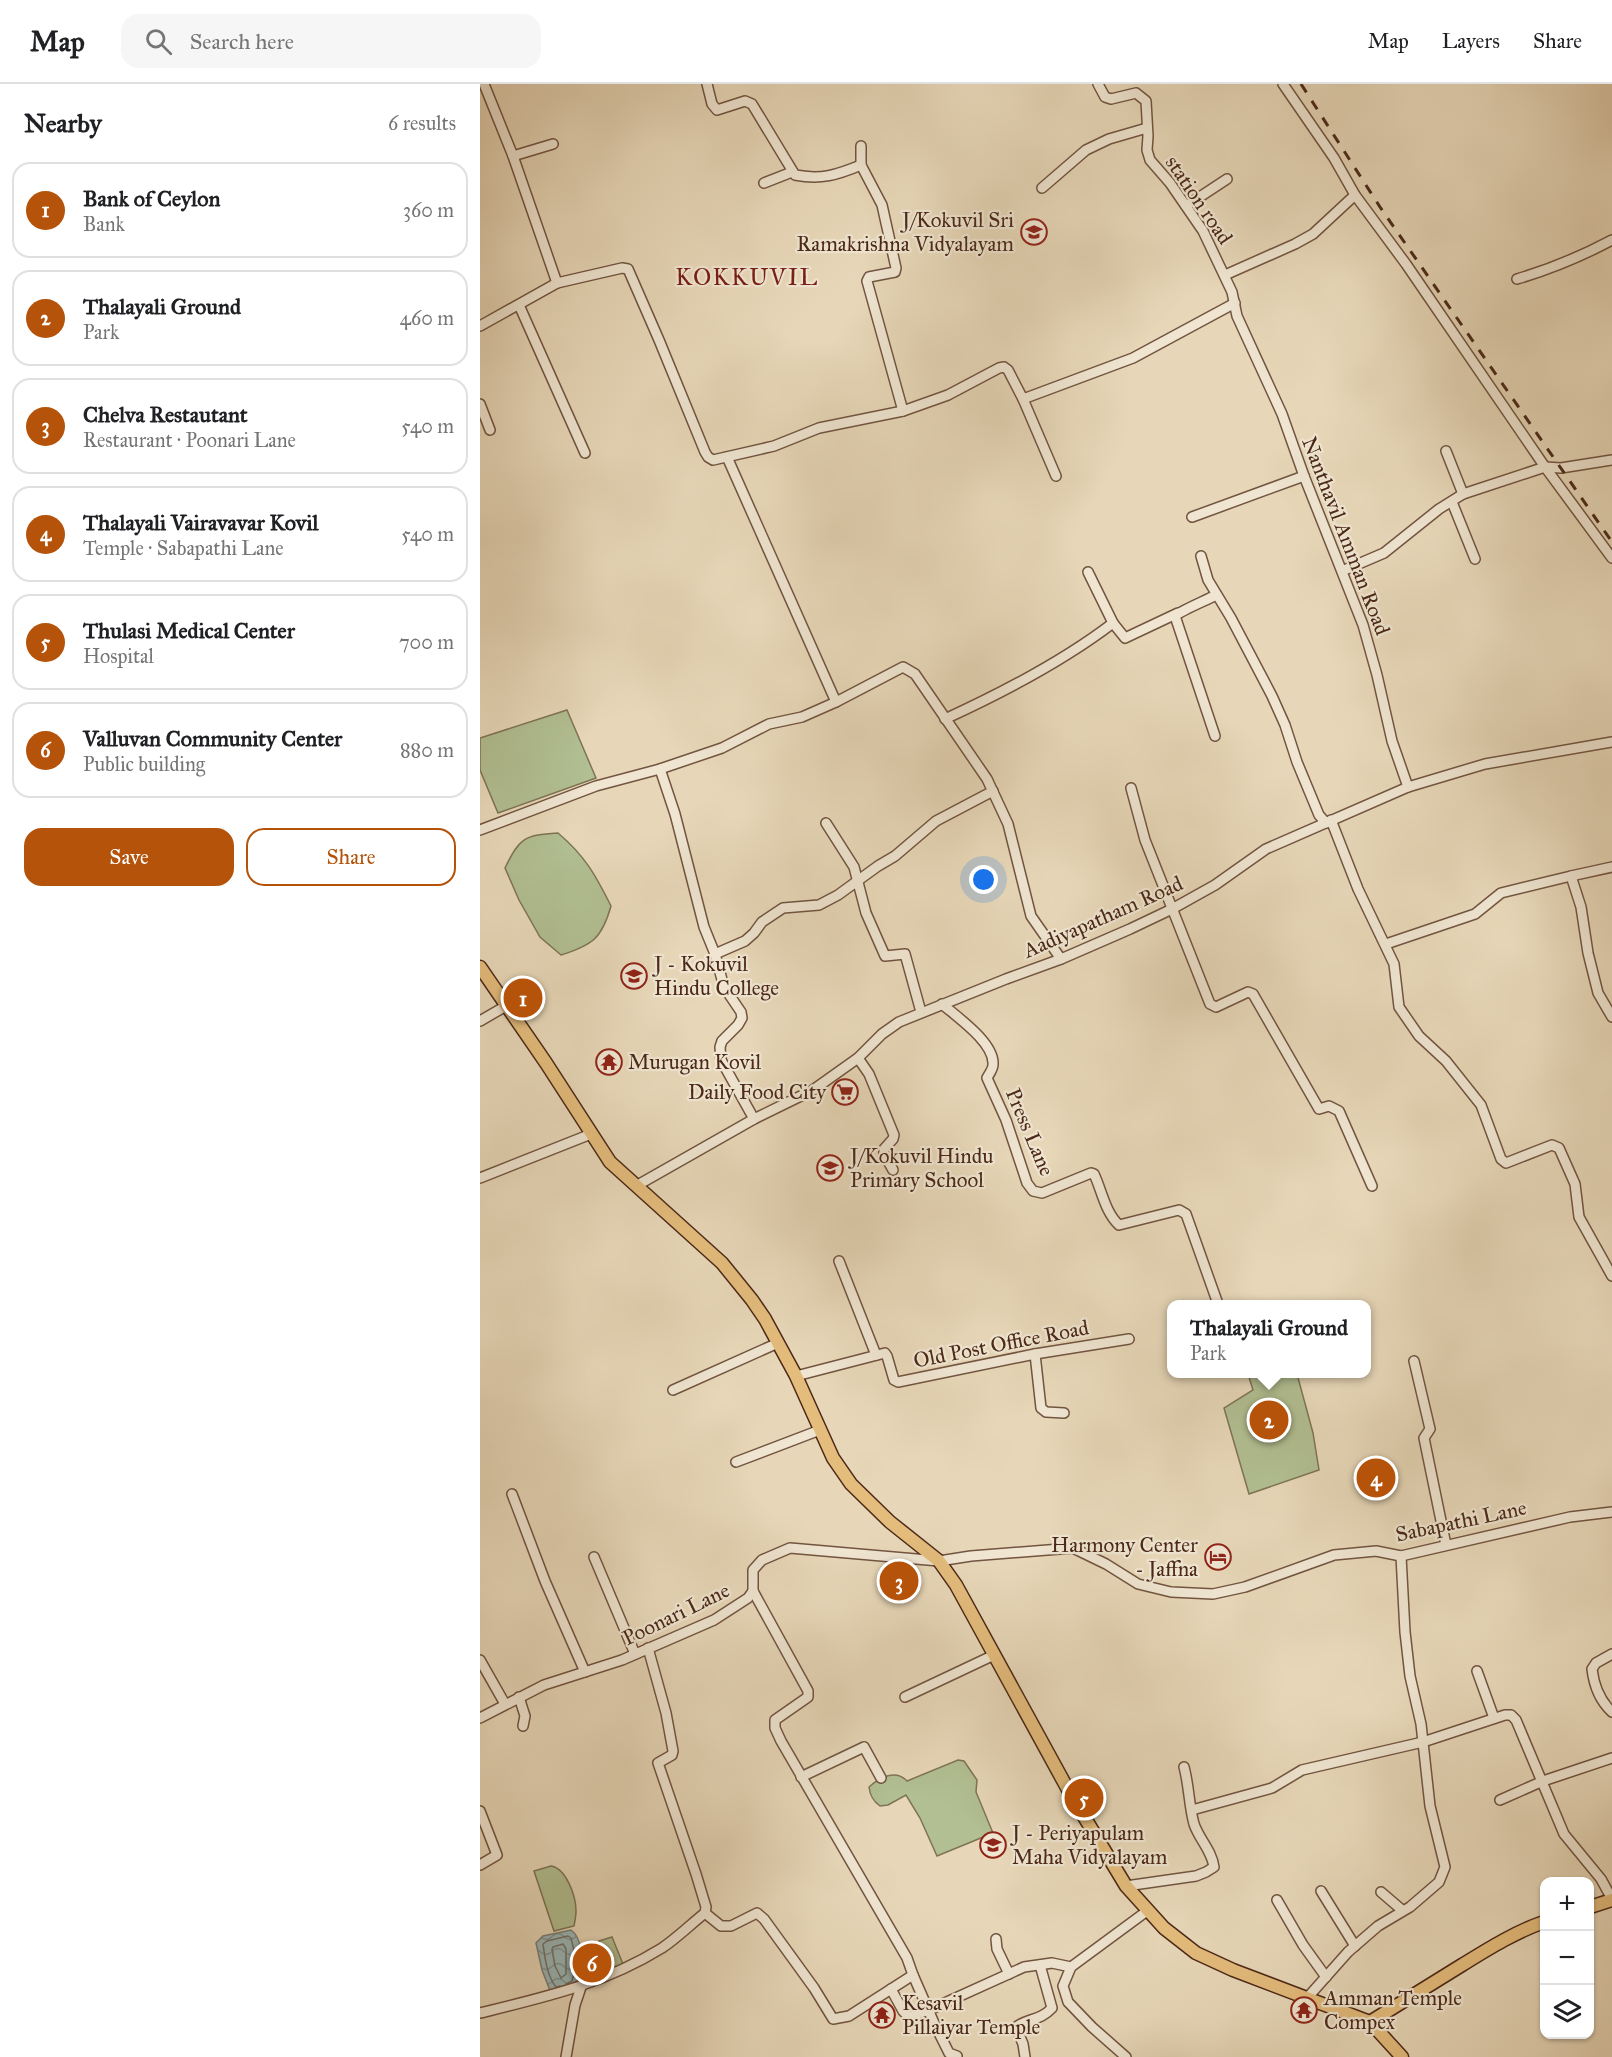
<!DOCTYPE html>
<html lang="en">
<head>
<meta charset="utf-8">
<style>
	body { margin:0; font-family:"IM FELL Great Primer",serif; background:#f6f6f6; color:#202124 }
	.controls { position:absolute; right:18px; bottom:18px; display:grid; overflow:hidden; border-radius:12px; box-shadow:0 2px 4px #0004 }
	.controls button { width:54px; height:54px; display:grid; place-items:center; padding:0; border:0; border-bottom:2px solid #e0e0e0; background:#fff; color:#202124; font:30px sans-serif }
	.you { position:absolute; left:504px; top:796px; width:21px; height:21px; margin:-15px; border:4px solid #fff; border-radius:50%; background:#1a73e8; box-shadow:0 0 0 9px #1a73e833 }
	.badge { display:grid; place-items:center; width:39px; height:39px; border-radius:50%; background:#b45309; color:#fff; font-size:20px; font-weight:700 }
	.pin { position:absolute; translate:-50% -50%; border:3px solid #fff; box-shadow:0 2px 6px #0006 }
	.popup { position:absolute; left:687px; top:1216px; width:204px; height:78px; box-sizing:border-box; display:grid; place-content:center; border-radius:12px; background:#fff; filter:drop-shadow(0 2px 4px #0005); font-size:20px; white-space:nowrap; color:#757577 }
	.popup b { font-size:22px; color:#202124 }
	.popup::after { content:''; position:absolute; left:50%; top:100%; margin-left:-12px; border:12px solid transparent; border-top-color:#fff }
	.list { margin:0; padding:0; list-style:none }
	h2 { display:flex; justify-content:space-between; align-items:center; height:78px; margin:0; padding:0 24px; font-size:26px }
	h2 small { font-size:20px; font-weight:400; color:#757577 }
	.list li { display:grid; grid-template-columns:39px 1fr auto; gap:18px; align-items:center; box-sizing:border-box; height:96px; margin:0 12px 12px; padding:0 12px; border:2px solid #e0e0e0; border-radius:18px }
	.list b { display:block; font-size:22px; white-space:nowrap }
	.list p { margin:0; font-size:20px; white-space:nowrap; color:#757577 }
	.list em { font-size:20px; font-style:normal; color:#757577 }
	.actions { display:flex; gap:12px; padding:18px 24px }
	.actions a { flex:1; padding:14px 0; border:2px solid #b45309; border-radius:18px; text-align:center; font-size:21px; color:#b45309 }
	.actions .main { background:#b45309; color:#fff }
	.icon { flex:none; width:33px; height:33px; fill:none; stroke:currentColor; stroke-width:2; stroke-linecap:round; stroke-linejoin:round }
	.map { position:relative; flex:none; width:1132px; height:1973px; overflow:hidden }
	header { display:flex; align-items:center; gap:36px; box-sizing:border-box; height:84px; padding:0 30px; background:#fff; border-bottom:2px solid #e0e0e0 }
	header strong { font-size:28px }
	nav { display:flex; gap:33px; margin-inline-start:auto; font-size:21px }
	.search { width:420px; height:54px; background:#f6f6f6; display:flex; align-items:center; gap:15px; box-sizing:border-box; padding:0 21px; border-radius:18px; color:#757577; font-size:22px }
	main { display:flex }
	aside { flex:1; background:#fff }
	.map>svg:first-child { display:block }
</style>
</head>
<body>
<header>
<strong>Map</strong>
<div class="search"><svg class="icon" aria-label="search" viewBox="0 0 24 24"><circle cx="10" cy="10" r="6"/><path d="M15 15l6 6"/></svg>Search here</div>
<nav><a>Map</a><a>Layers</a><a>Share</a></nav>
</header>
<main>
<aside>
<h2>Nearby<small>6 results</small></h2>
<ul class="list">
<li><span class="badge">1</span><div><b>Bank of Ceylon</b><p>Bank</p></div><em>360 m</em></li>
<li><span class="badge">2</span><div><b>Thalayali Ground</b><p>Park</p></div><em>460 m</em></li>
<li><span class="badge">3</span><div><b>Chelva Restautant</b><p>Restaurant · Poonari Lane</p></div><em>540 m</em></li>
<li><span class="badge">4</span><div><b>Thalayali Vairavavar Kovil</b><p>Temple · Sabapathi Lane</p></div><em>540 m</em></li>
<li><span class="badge">5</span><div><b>Thulasi Medical Center</b><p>Hospital</p></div><em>700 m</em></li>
<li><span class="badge">6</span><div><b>Valluvan Community Center</b><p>Public building</p></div><em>880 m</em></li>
</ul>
<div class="actions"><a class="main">Save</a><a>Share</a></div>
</aside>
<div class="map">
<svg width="1132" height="1973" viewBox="0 0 1132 1973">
	<defs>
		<pattern id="water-waves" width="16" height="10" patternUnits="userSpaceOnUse" patternTransform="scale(1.5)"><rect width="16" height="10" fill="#9ab7b8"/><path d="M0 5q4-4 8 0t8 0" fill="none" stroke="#809595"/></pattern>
	</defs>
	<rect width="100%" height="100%" fill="#e7d7b8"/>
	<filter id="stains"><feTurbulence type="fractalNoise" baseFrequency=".00333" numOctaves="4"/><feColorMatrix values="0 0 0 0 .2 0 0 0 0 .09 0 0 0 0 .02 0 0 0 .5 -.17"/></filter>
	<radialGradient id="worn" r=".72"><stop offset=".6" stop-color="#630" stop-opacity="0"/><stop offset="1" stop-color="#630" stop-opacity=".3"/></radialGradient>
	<g fill="#b1bf92" stroke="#7e7455" stroke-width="1.5">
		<path d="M87,626L116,694L18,729L0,686V654Z"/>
		<path d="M78,749C105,772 115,790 131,822C122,854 113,861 81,871L60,853L39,816L25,784C40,753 45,751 78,749Z"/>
		<path d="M768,1290H817L833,1349L839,1386L769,1410L744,1324L773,1306Z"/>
		<path d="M478,1676L484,1677L497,1696L496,1708L513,1749L457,1772L440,1734L426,1711L408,1721L400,1722C393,1717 390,1712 389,1703C400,1693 416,1685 427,1697Z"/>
		<path d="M71,1782C86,1784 96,1812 96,1827C96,1832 95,1837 94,1842L74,1847L54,1787Z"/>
		<path d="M132,1853L145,1885L129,1892L119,1857Z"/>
	</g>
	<path fill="url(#water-waves)" stroke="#7a7e78" stroke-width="1.5" d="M91,1846C105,1856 101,1885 98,1900L71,1909L62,1886L56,1859L63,1852Z"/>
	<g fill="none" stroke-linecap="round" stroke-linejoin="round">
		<g stroke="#727068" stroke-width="1.5">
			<path d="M83,1860L86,1865V1890L81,1894L75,1882L72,1865L73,1863Z"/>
			<path d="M80,1902L76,1903C67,1892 65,1874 63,1860L67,1857L88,1852L91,1854C95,1867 96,1884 92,1897L86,1900"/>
		</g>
		<g stroke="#725440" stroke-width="12">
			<g id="minor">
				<path d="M4,0L33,72L77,199"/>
				<path d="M227,0L232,20L237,26L265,17L272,20L315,91C341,96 357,91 381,81"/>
				<path d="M618,0L625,13L631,15L656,9L666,17L668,52L667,66L670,76L690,99L723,147L752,208L757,232L802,330L824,392L883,541L897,591L912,657L928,703"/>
				<path d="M803,0L854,74L875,111L926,180L1065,383L1132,474"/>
				<path d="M381,62V81L402,121L416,184L415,188L389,193L387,197L423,327"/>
				<path d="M33,72L73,60"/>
				<path d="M284,99L312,88"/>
				<path d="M562,104L606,66L629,55L667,44"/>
				<path d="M706,122L747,95"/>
				<path d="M745,191L815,160L833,150L875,111"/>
				<path d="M1037,195C1071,185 1100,173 1132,156"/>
				<path d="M39,221L105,369"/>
				<path d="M0,242L77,199L142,184L148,185L179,256L225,368L228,373L233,376L294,362L339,344L423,327L468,311L519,284L524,283L528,286L543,315L653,274L755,219"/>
				<path d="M543,315L576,392"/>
				<path d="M0,320L10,346"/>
				<path d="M966,367L983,410"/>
				<path d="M247,373L356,618"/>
				<path d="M972,418L995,475"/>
				<path d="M712,433L824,392"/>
				<path d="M721,472L728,496L751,534L792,612L805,641L817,678L839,731L846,739"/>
				<path d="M862,487L904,469L959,425L983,410L1065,383L1081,384L1132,376"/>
				<path d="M608,488L633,539"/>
				<path d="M465,635C524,608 582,578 633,539L645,554L698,529"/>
				<path d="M735,652L695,532C702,526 727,516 736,511"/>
				<path d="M180,685L195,730L224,843L235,870L244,903L261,928L262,934L258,941L242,957L240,963L241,976L274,1035"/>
				<path d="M651,704L665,756L730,920L736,923L768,908L773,910L839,1025L849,1022L859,1027L892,1102"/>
				<path d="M851,736L878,805L914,880L919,923L939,952L966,977L1001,1021L1021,1075L1026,1079L1072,1061L1079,1064L1095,1100L1099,1133L1132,1192"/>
				<path d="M346,739L374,783L386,829L405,872L425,870L441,928"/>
				<path d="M0,746L116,702L180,685L242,664L289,640L322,633L356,618L423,583L435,590L507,695L528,740L551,832L581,875"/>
				<path d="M1132,783L1091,792L1101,823L1108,869L1118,909L1132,933"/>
				<path d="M906,860L995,830L1021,809L1091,792"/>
				<path d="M235,870L265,857L274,849L282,838L303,824L339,821L358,811L398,782L415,772L456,737L513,707"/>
				<path d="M462,920C477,933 515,959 513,981C513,985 509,990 507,994L526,1036L547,1099L553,1107L562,1109L611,1089L614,1090C622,1107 625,1128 639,1141L699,1126L706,1130L738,1220"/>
				<path d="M0,937L26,922"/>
				<path d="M378,974L389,990L414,1051L413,1055L404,1065V1070L413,1086"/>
				<path d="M0,1094L111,1050"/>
				<path d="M156,1102L274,1035L333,1006L378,974L402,950L419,938L526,895L581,875L650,845L692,825L735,801L786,765L928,703L1005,680L1132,658"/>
				<path d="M359,1177L396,1271"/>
				<path d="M555,1270L561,1324L566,1328L584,1329"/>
				<path d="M934,1277L950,1345L944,1354L966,1461"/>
				<path d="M316,1292L405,1269L407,1272L414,1296L418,1298L555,1270L649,1255"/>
				<path d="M193,1306L298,1259"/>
				<path d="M256,1378L340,1346"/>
				<path d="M32,1410L65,1497L105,1588"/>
				<path d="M114,1473L155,1570"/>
				<path d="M1132,1570L1116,1579L1112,1585C1114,1602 1119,1616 1132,1628"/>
				<path d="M0,1576L25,1620"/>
				<path d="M997,1587L1014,1634"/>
				<path d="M39,1613L45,1632L43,1642"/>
				<path d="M425,1613L514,1571"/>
				<path d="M0,1634L64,1601L142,1576L234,1536L268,1514L273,1507V1486L282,1476L310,1464L459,1477L491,1472L593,1464L626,1480L658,1500L691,1508L733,1510L765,1503L854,1471L896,1467L921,1472L1090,1433L1132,1428"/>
				<path d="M321,1693L384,1663L401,1694"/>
				<path d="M1020,1716L1063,1697L1132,1674"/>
				<path d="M712,1726L792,1704L822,1686L943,1658L1025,1631H1031L1036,1636L1084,1750L1121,1795L1132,1815"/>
				<path d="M0,1727L17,1771L0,1781"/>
				<path d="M646,1802L716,1792L726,1788L734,1783C732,1767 719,1755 714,1740C709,1722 709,1701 704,1683"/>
				<path d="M841,1807L875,1862"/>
				<path d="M901,1808L922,1826"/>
				<path d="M797,1816L823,1861L846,1893"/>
				<path d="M225,1829L241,1842H251L277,1829L284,1835L334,1904L353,1935L369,1932L433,1891L427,1874L301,1657L295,1644V1636L328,1613V1607L273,1507"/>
				<path d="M516,1855L517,1865L529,1890"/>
				<path d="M433,1891L454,1939L469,1969L477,1972L475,1973"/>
				<path d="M411,1905L423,1927L429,1933L449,1926L544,1883L572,1879L591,1883"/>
				<path d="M828,1913L868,1868L898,1842L930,1823L959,1798L965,1783L950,1722L941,1640L930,1592L925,1548L921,1472"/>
				<path d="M0,1929C65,1913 124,1900 182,1864C197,1854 211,1840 225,1829L226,1823L216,1790L178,1679L192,1671L193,1667L186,1629L168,1564"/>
				<path d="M86,1973L95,1921L101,1903"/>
				<path d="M545,1973L543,1960L536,1943C548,1934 560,1937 572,1924L560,1881"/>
				<path d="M646,1973L612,1943L588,1918L583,1902L591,1883L667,1827"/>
			</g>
		</g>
		<g stroke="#4b2818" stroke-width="15">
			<g id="major">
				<path d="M0,883L66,979L130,1078L242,1179L272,1216L285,1235L316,1292L353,1374L371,1400L410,1438L459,1477L476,1501L591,1711L646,1802L684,1844L716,1869L753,1886L890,1938L922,1973"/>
				<path d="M1110,1823L1132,1816"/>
				<path d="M890,1938C921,1919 951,1900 982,1881C1008,1865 1035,1848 1064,1838"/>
			</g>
		</g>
		<use href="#minor" stroke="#efe5d1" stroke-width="9"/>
		<use href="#major" stroke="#e4bc7c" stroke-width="12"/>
		<path stroke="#4b2818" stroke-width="3" stroke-dasharray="10 10" stroke-linecap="butt" d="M821,0L900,123L1132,458"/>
	</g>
	<defs>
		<g id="school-ring" transform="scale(1.35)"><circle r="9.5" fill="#efe5d1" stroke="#8f2418" stroke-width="1.5"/><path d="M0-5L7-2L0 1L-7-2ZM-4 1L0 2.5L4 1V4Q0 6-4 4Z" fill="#8f2418"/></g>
		<g id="temple-ring" transform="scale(1.35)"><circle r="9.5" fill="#efe5d1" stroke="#8f2418" stroke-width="1.5"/><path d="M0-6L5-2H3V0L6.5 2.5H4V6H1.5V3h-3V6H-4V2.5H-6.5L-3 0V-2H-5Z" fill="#8f2418"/></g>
		<g id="supermarket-ring" transform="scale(1.35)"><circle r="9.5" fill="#efe5d1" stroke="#8f2418" stroke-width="1.5"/><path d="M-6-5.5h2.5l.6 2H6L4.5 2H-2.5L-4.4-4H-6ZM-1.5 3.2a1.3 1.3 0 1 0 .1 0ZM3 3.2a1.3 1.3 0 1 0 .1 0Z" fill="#8f2418"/></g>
		<g id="hotel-ring" transform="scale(1.35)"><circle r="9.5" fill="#efe5d1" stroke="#8f2418" stroke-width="1.5"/><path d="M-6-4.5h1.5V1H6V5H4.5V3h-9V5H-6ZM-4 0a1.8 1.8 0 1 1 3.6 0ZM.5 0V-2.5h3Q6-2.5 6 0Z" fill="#8f2418"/></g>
	</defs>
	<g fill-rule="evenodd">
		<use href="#school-ring" x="554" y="148"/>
		<use href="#school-ring" x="154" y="892"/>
		<use href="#temple-ring" x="129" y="978"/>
		<use href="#supermarket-ring" x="365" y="1008"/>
		<use href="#school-ring" x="350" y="1084"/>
		<use href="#hotel-ring" x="738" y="1473"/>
		<use href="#school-ring" x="513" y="1761"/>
		<use href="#temple-ring" x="824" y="1926"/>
		<use href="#temple-ring" x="402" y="1931"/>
	</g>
	<g text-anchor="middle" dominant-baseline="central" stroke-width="4.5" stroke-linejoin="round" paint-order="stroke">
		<g font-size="21" fill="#4b2818" stroke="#efe5d1">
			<text transform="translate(719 116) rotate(56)">station road</text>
			<text transform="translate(866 452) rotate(69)">Nanthavil Amman Road</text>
			<text transform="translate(623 833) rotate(-24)">Aadiyapatham Road</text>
			<text transform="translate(550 1048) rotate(67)">Press Lane</text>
			<text transform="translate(521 1260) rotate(-11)">Old Post Office Road</text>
			<text transform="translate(981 1437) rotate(-12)">Sabapathi Lane</text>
			<text transform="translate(196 1530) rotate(-26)">Poonari Lane</text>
		</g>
		<g font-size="21" fill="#4b2818" stroke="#efe5d1" text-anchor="start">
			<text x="534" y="136" text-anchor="end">J/Kokuvil Sri<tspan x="534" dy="24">Ramakrishna Vidyalayam</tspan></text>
			<text x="174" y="880">J - Kokuvil<tspan x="174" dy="24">Hindu College</tspan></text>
			<text x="148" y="978">Murugan Kovil</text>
			<text x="346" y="1008" text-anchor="end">Daily Food City</text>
			<text x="370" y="1072">J/Kokuvil Hindu<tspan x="370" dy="24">Primary School</tspan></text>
			<text x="718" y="1461" text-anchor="end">Harmony Center<tspan x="718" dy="24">- Jaffna</tspan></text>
			<text x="532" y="1749">J - Periyapulam<tspan x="532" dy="24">Maha Vidyalayam</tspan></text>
			<text x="844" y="1914">Amman Temple<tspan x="844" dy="24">Compex</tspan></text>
			<text x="422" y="1919">Kesavil<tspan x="422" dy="24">Pillaiyar Temple</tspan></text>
		</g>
		<g font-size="24" letter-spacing="1.5" fill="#7a1f14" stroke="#efe5d1">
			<text x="267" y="193">KOKKUVIL</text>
		</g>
	</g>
	<rect width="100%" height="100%" filter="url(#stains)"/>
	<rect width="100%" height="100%" fill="url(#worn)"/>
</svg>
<div class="controls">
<button>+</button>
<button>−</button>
<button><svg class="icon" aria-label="layers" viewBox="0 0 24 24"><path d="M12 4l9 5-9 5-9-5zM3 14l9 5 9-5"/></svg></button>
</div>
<div class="you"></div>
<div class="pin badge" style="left:43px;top:914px">1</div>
<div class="pin badge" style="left:789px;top:1336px">2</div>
<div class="popup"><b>Thalayali Ground</b>Park</div>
<div class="pin badge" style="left:419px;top:1497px">3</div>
<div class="pin badge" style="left:896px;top:1394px">4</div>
<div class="pin badge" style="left:604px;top:1714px">5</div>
<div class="pin badge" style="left:112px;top:1879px">6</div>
</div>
</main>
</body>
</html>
